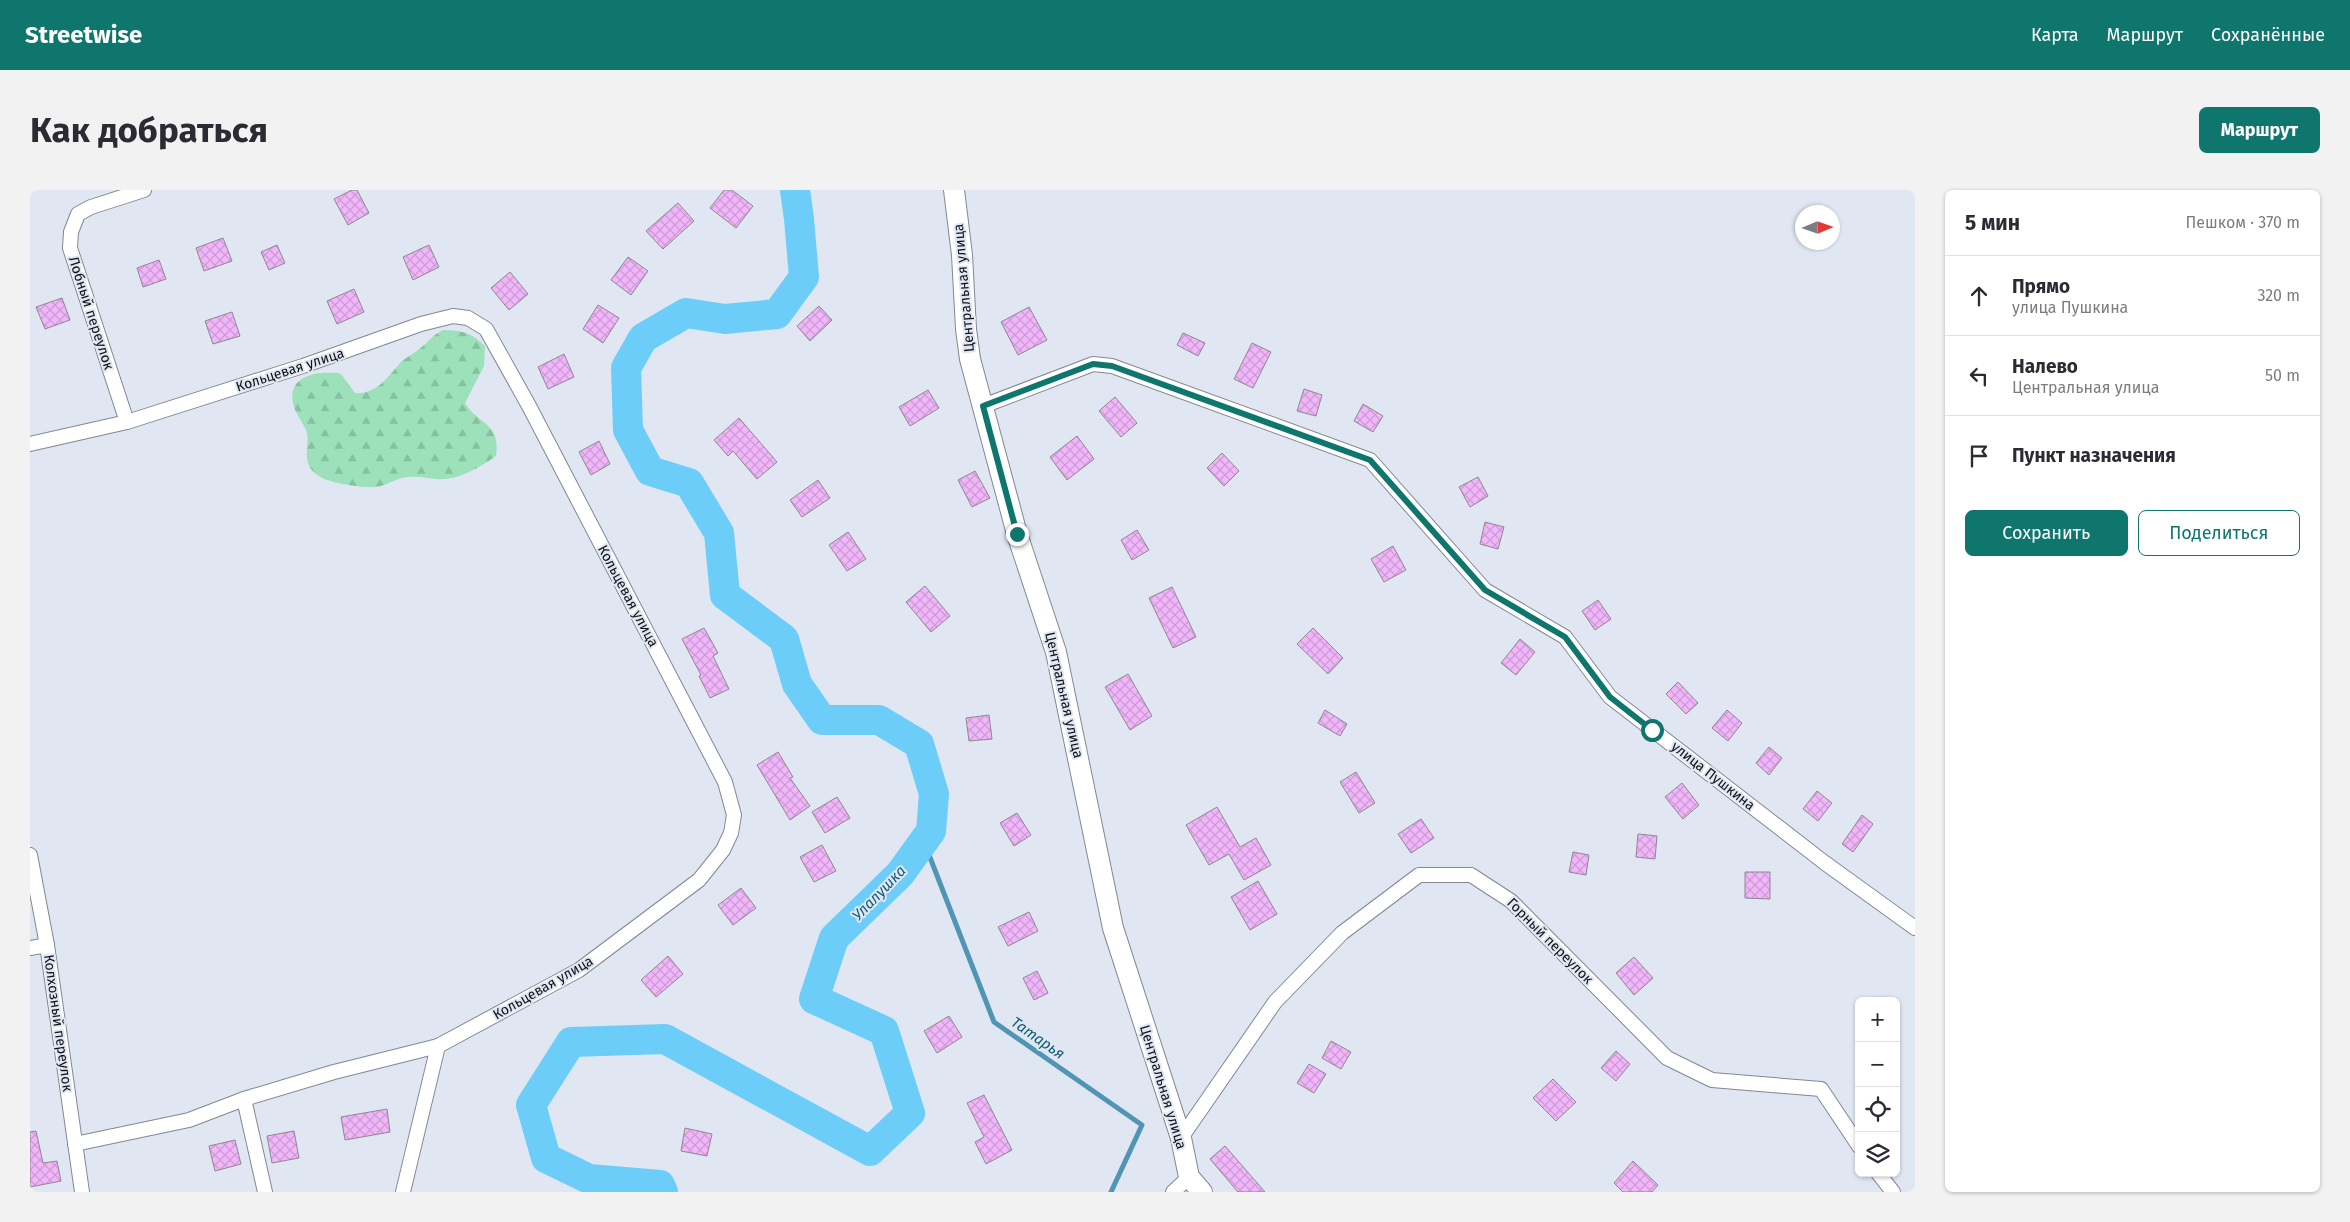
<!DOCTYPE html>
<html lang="ru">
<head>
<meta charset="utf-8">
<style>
	body { margin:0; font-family:"Fira Sans",sans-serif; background:#f2f2f3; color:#2b2b33 }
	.controls { position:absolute; right:15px; bottom:15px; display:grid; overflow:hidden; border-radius:8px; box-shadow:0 1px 4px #0004 }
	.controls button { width:45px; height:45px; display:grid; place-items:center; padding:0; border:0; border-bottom:1px solid #e1e1e2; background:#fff; color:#2b2b33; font:25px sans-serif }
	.compass { position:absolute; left:1765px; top:15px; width:45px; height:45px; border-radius:50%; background:#fff; box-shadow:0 1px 4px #0004; rotate:88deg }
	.stop { position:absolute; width:15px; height:15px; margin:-11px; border:4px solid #0f766e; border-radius:50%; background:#fff }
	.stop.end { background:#0f766e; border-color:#fff; box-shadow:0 1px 5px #0008 }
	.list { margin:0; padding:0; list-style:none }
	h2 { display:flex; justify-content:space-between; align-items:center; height:65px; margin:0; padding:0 20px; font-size:21px }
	h2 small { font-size:16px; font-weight:400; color:#7c7c81 }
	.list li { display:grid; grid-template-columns:32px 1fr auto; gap:15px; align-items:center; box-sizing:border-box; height:80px; padding:0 20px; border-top:1px solid #e1e1e2 }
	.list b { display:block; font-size:19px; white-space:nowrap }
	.list p { margin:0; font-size:16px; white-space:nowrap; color:#7c7c81 }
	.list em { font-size:16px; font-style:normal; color:#7c7c81 }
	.actions { display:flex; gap:10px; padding:15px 20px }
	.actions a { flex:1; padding:11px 0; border:1px solid #0f766e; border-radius:8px; text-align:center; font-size:18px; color:#0f766e }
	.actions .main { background:#0f766e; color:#fff }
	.icon { flex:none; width:28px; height:28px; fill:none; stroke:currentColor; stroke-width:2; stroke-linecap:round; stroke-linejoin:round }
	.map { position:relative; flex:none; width:1885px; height:1002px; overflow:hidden; border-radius:8px }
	header { display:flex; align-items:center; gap:30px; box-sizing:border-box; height:70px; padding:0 25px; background:#0f766e; color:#fff }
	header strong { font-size:24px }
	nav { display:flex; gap:28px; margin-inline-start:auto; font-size:18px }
	.intro { display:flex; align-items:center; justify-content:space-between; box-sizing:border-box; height:120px; padding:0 30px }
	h1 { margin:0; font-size:35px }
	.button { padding:12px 22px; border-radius:8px; background:#0f766e; color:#fff; font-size:18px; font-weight:700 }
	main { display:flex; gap:30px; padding:0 30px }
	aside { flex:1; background:#fff; border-radius:8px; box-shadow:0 1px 4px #0004 }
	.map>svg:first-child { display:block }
</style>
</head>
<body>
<header>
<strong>Streetwise</strong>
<nav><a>Карта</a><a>Маршрут</a><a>Сохранённые</a></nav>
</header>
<div class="intro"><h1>Как добраться</h1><a class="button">Маршрут</a></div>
<main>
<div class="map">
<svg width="1885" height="1002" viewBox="0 0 1885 1002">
	<defs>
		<pattern id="forest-firs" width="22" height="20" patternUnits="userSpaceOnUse" patternTransform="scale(1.25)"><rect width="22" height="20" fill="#9ce1ba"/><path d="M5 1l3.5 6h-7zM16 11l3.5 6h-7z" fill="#85c09f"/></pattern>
		<pattern id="building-cross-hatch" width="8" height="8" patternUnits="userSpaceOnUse" patternTransform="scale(1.25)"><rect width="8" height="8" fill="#f0b6f9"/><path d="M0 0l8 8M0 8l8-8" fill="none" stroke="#cd9bd5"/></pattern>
	</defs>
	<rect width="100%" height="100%" fill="#e0e7f2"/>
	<path fill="url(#forest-firs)" d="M413,140C431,140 442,143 455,156L454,176L435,213C448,235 471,232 466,266C449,278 427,291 406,289C398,289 389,286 380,287C369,287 361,293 351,296C340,300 302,293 292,288C267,274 282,257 276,240C272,231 265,223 263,213C257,184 291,180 311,184L325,203C347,205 359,185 372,171C377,167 383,164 388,160C398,153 402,145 413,140Z"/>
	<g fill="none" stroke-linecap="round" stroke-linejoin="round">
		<path stroke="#5195b5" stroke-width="5" d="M894,652L964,832L1112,935L1081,1002"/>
		<path stroke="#6dcdf9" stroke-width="30" d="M633,1002L630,995L559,989L516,968L501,915L541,852L635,849L840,961L880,923L854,841L784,809L804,748L870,684L901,641L904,604L889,554L849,530H792L767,494L754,449L695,405L689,343L659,293L620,281L598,240L596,178L613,148L656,123L695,129L747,124L774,87L769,29L765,0"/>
	</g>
	<g fill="url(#building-cross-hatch)" stroke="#8f8790">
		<path d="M322,0H327L339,23L318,35L304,9Z"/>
		<path d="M694,0H702L723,16L706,38L680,18Z"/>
		<path d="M648,13L664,31L633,59L616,41Z"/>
		<path d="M193,48L202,71L174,81L166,58Z"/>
		<path d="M247,55L255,73L239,80L231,62Z"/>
		<path d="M399,55L409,77L383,90L373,67Z"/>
		<path d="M598,67L618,81L601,105L581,90Z"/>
		<path d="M129,70L136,89L113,97L107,78Z"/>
		<path d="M480,82L498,104L479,120L461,98Z"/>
		<path d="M324,99L334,122L307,134L297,111Z"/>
		<path d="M32,108L40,130L15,139L6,117Z"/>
		<path d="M568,115L589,128L573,153L553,139Z"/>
		<path d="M789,116L802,130L780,151L767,136Z"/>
		<path d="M999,117L1017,150L988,165L971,132Z"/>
		<path d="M202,122L210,146L183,154L175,131Z"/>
		<path d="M1153,143L1175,153L1168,166L1147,155Z"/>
		<path d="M1222,153L1241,162L1223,198L1204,189Z"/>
		<path d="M534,164L544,187L518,199L508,177Z"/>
		<path d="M1274,199L1292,205L1286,226L1267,221Z"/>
		<path d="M898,200L909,218L880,236L869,217Z"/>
		<path d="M1085,207L1107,233L1091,247L1069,221Z"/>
		<path d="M1333,214L1353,226L1343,242L1324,231Z"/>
		<path d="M709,228L747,272L727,289L703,261L698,266L684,250Z"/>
		<path d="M1047,246L1064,269L1037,290L1020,267Z"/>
		<path d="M569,251L580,274L561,285L549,262Z"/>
		<path d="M1192,263L1209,281L1194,296L1177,278Z"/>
		<path d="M945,281L960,308L942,317L928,290Z"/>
		<path d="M1448,287L1458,306L1440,317L1429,297Z"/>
		<path d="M788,290L800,308L772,327L760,310Z"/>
		<path d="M1455,332L1474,337L1468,359L1450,354Z"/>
		<path d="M1107,340L1119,360L1102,370L1091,350Z"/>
		<path d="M818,342L836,369L817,381L799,355Z"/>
		<path d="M1363,356L1376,380L1354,392L1341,369Z"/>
		<path d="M895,396L920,426L901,442L876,412Z"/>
		<path d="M1142,397L1166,447L1143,458L1119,408Z"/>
		<path d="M1568,410L1581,429L1565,440L1552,421Z"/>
		<path d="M674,438L688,463L683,466L699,499L680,508L669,486L671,485L652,449Z"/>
		<path d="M1283,438L1313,468L1298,484L1267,454Z"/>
		<path d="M1490,449L1505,462L1486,485L1471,473Z"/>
		<path d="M1098,484L1122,526L1100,540L1075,497Z"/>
		<path d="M1648,492L1668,513L1656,524L1636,504Z"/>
		<path d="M1295,520L1317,534L1310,546L1288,533Z"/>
		<path d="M1697,520L1712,533L1698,551L1682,538Z"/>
		<path d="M959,525L962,549L939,551L936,528Z"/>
		<path d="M1739,557L1752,568L1739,585L1726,573Z"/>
		<path d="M748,562L763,587L760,588L780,616L760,630L727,575Z"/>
		<path d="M1326,582L1345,613L1329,623L1310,592Z"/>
		<path d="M1652,593L1669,615L1653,629L1635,607Z"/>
		<path d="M1787,601L1802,613L1788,631L1773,619Z"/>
		<path d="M807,607L820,628L795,643L782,622Z"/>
		<path d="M1187,617L1210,657L1226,648L1241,675L1214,690L1199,664L1179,675L1156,635Z"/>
		<path d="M987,623L1001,645L984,656L970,633Z"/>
		<path d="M1832,625L1843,634L1823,662L1812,654Z"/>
		<path d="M1391,629L1404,648L1381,663L1368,644Z"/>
		<path d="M1608,644L1627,646L1625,669L1606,667Z"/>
		<path d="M792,655L806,681L784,692L770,667Z"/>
		<path d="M1543,662L1559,665L1556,685L1539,682Z"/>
		<path d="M1715,682H1740V709L1715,708Z"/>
		<path d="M1228,691L1247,724L1220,740L1201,707Z"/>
		<path d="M711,698L726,718L703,735L688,715Z"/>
		<path d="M999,722L1008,741L978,756L968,737Z"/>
		<path d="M638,766L653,784L626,807L611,790Z"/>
		<path d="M1604,767L1623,788L1604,805L1586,783Z"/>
		<path d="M1007,781L1018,803L1004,810L993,788Z"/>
		<path d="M919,826L932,847L907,863L894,841Z"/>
		<path d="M1301,851L1321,862L1311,879L1292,868Z"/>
		<path d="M1586,861L1600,874L1586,891L1571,878Z"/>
		<path d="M1279,874L1296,884L1284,903L1267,893Z"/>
		<path d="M1523,889L1546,912L1526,931L1503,908Z"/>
		<path d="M954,905L982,960L956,974L945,952L954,947L937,913Z"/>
		<path d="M357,919L360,942L315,950L311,927Z"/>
		<path d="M655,938L682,944L677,966L651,961Z"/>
		<path d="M6,941L13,973L27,971L31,991L0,997V942Z"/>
		<path d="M264,941L269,968L242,973L237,946Z"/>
		<path d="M205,950L211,974L185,981L179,956Z"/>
		<path d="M1195,956L1235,1002H1208L1180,969Z"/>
		<path d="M1603,971L1628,995L1622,1002H1593L1584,993Z"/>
	</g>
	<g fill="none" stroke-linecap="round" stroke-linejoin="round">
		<g stroke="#818892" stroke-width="16">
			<g id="street">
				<path d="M953,216L1063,174L1082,176L1340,270L1455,400L1535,447L1580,507L1795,673L1885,738"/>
				<path d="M97,232L40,58L41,42L48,24L61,17L114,0"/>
				<path d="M0,254L97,232L273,176L391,134L423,126L438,128L456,139L499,216L695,592L704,625L701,643L693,660L669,690L549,780L408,856L373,1002"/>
				<path d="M0,665L17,755L52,1002"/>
				<path d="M0,758L17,755"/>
				<path d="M214,909L235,1002"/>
				<path d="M1151,948L1245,812L1312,743L1389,685H1441L1481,711L1637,868L1682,890L1791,899L1829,956"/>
				<path d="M45,954L159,930L214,909L304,882L408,856"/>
				<path d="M1848,983L1863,1002"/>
				<path d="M1143,1002L1159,987"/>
			</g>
		</g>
		<g stroke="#818892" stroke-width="22">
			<path id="secondary" d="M924,0L932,65L936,139L940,169L987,344L1026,462L1083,738L1151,948L1159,987L1172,1002"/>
		</g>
		<use href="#street" stroke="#fff" stroke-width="14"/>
		<use href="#secondary" stroke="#fff" stroke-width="20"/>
	</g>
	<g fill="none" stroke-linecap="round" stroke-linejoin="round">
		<path stroke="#0f766e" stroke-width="6" d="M987,344L953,216L1063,174L1082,176L1340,270L1455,400L1535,447L1580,507L1622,540"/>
	</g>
	<g text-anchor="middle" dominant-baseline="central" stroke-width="4" stroke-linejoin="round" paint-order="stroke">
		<g font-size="14" fill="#101216" stroke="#e0e7f2">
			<text transform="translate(934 98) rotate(-95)">Центральная улица</text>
			<text transform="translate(61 123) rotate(72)">Лобный переулок</text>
			<text transform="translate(260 180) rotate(-18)">Кольцевая улица</text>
			<text transform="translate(598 406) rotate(62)">Кольцевая улица</text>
			<text transform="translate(1034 505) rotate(77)">Центральная улица</text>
			<text transform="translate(1683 586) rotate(38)">улица Пушкина</text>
			<text transform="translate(1520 751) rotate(45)">Горный переулок</text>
			<text transform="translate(513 798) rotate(-30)">Кольцевая улица</text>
			<text transform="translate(28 833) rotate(82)">Колхозный переулок</text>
			<text transform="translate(1133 897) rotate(73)">Центральная улица</text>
		</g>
		<g font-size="15" font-style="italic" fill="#0b5b78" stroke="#e0e7f2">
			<text transform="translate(849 703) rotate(-46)">Улалушка</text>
			<text transform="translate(1008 848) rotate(35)">Татарья</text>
		</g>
	</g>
</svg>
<div class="controls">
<button>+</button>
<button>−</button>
<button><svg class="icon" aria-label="locate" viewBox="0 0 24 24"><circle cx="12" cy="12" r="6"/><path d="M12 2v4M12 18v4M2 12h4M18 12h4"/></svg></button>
<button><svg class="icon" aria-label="layers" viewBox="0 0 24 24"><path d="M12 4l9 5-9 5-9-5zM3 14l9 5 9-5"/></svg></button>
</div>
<svg class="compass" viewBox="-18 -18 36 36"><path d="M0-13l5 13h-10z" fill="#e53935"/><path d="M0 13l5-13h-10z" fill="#7c7c81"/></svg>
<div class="stop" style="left:1622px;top:540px"></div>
<div class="stop end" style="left:987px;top:344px"></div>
</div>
<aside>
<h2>5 мин<small>Пешком · 370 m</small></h2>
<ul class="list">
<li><svg class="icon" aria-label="ahead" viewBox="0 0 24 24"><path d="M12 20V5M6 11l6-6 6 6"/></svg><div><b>Прямо</b><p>улица Пушкина</p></div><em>320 m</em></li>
<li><svg class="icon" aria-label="left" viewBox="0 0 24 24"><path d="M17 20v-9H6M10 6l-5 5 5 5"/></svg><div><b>Налево</b><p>Центральная улица</p></div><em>50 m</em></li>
<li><svg class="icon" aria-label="arrive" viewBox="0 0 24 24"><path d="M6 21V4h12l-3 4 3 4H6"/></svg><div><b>Пункт назначения</b></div></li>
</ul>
<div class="actions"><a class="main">Сохранить</a><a>Поделиться</a></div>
</aside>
</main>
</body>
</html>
